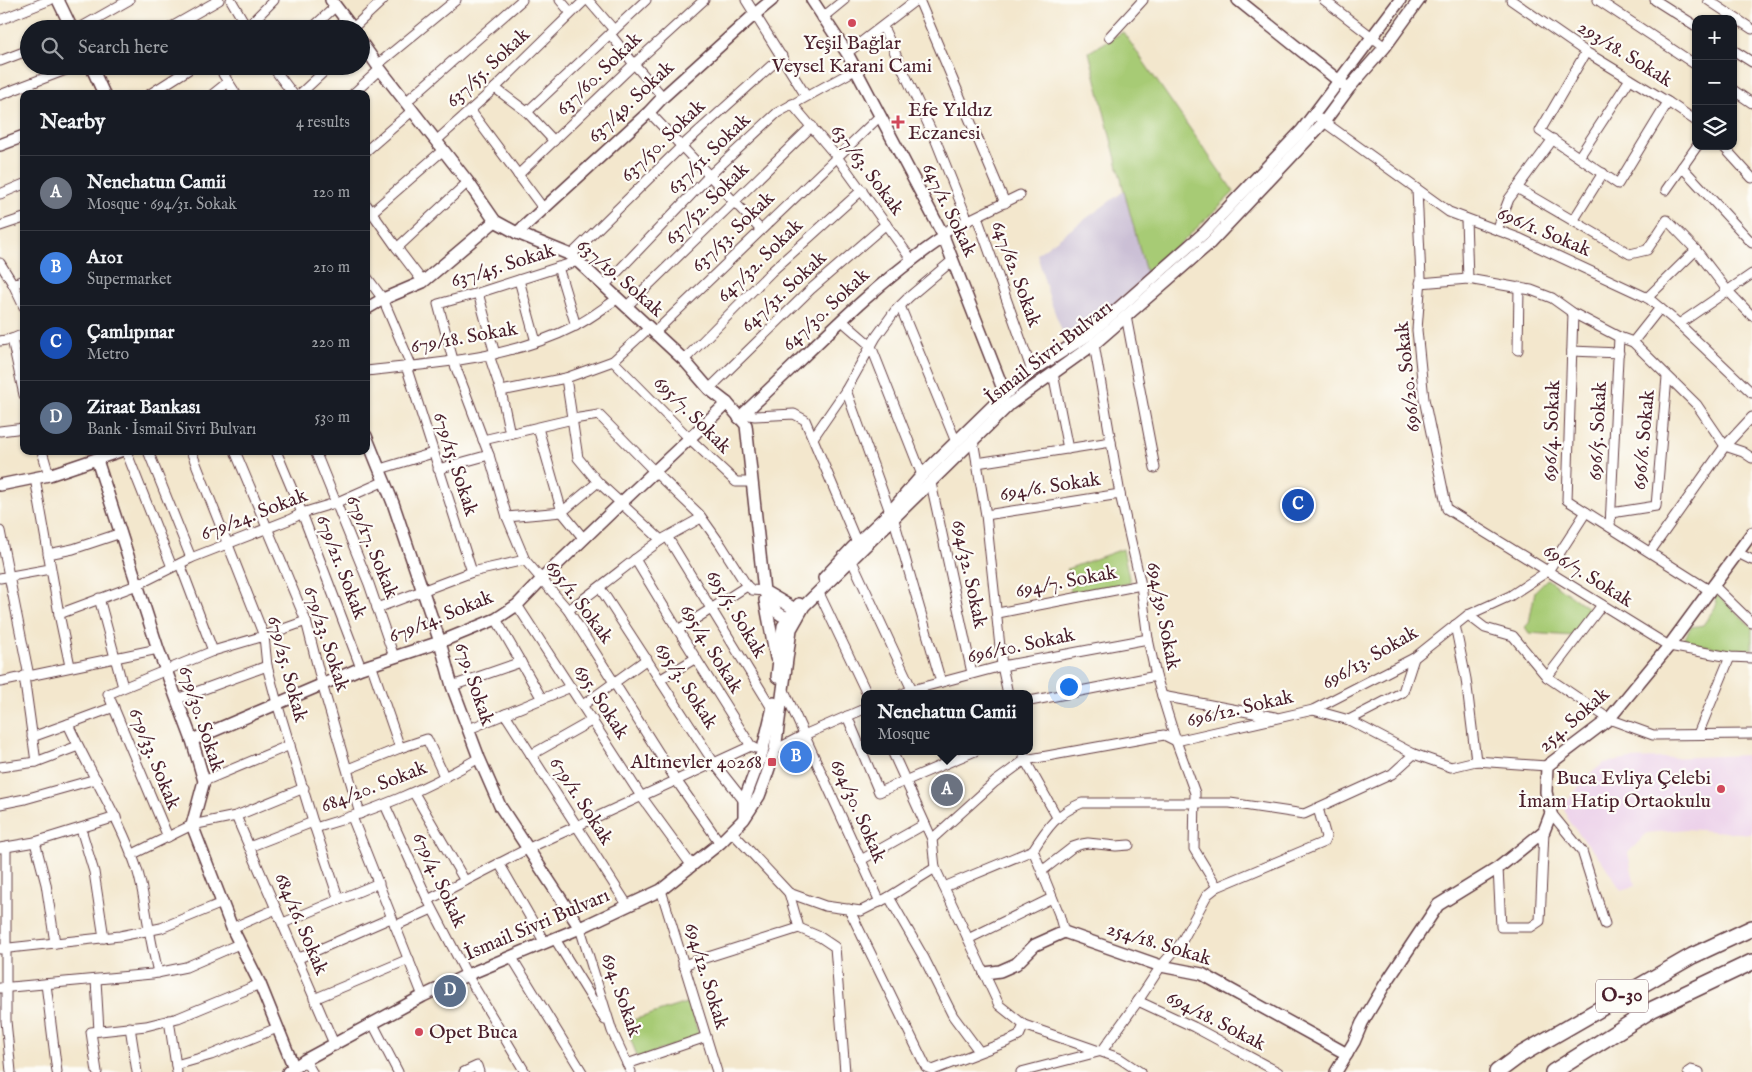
<!DOCTYPE html>
<html lang="en">
<head>
<meta charset="utf-8">
<style>
	body { margin:0; font-family:"IM FELL English",serif; background:#20242c; color:#f1f3f6 }
	.controls { position:absolute; right:15px; top:15px; display:grid; overflow:hidden; border-radius:10px; box-shadow:0 1px 4px #0004 }
	.controls button { width:45px; height:45px; display:grid; place-items:center; padding:0; border:0; border-bottom:1px solid #363941; background:#171b24; color:#f1f3f6; font:25px sans-serif }
	.you { position:absolute; left:1068px; top:686px; width:18px; height:18px; margin:-12px; border:4px solid #fff; border-radius:50%; background:#1a73e8; box-shadow:0 0 0 8px #1a73e833 }
	.badge { display:grid; place-items:center; width:32px; height:32px; border-radius:50%; background:#d1495b; color:#fff; font-size:16px; font-weight:700 }
	.pin { position:absolute; translate:-50% -50%; border:2px solid #fff; box-shadow:0 1px 5px #0006 }
	.popup { position:absolute; left:861px; top:690px; width:172px; height:65px; box-sizing:border-box; display:grid; place-content:center; border-radius:10px; background:#171b24; filter:drop-shadow(0 1px 4px #0005); font-size:16px; white-space:nowrap; color:#9ea1a6 }
	.popup b { font-size:19px; color:#f1f3f6 }
	.popup::after { content:''; position:absolute; left:50%; top:100%; margin-left:-10px; border:10px solid transparent; border-top-color:#171b24 }
	.list { margin:0; padding:0; list-style:none }
	h2 { display:flex; justify-content:space-between; align-items:center; height:65px; margin:0; padding:0 20px; font-size:21px }
	h2 small { font-size:16px; font-weight:400; color:#9ea1a6 }
	.list li { display:grid; grid-template-columns:32px 1fr auto; gap:15px; align-items:center; box-sizing:border-box; height:75px; padding:0 20px; border-top:1px solid #363941 }
	.list b { display:block; font-size:19px; white-space:nowrap }
	.list p { margin:0; font-size:16px; white-space:nowrap; color:#9ea1a6 }
	.list em { font-size:16px; font-style:normal; color:#9ea1a6 }
	.icon { flex:none; width:28px; height:28px; fill:none; stroke:currentColor; stroke-width:2; stroke-linecap:round; stroke-linejoin:round }
	.map { position:relative; flex:none; width:1752px; height:1072px; overflow:hidden }
	.search { position:absolute; background:#171b24; box-shadow:0 1px 4px #0004; left:20px; top:20px; width:350px; height:55px; display:flex; align-items:center; gap:12px; box-sizing:border-box; padding:0 18px; border-radius:28px; color:#9ea1a6; font-size:19px }
	.panel { position:absolute; background:#171b24; box-shadow:0 1px 4px #0004; left:20px; top:90px; width:350px; height:365px; border-radius:10px }
	.map>svg:first-child { display:block }
</style>
</head>
<body>
<div class="map">
<svg width="1752" height="1072" viewBox="0 0 1752 1072">
	<rect width="100%" height="100%" fill="#fdfcf7"/>
	<filter id="ink" filterUnits="userSpaceOnUse"><feTurbulence type="fractalNoise" baseFrequency=".02" numOctaves="2"/><feDisplacementMap in="SourceGraphic" scale="10" xChannelSelector="R" yChannelSelector="G"/><feConvolveMatrix kernelMatrix="1 2 1 2 8 2 1 2 1" color-interpolation-filters="sRGB"/></filter>
	<filter id="wash" filterUnits="userSpaceOnUse"><feTurbulence type="fractalNoise" baseFrequency=".0096" numOctaves="4" result="noise"/><feDisplacementMap in="SourceGraphic" scale="20" xChannelSelector="R" yChannelSelector="G"/><feGaussianBlur stdDeviation="1.12" result="paint"/><feColorMatrix in="noise" values="0 0 0 0 0 0 0 0 0 0 0 0 0 0 0 0 0 1.4 0 .05"/><feComposite in="paint" operator="in"/></filter>
	<g filter="url(#wash)">
		<rect width="100%" height="100%" fill="#f3e7cd"/>
		<path fill="#ecd1ea" d="M1752,755V834L1686,829L1647,833L1628,853L1635,886L1621,890L1602,861L1569,822L1563,805L1591,773L1604,763L1630,759Z"/>
		<path fill="#cbbfd5" d="M1124,191L1147,276L1067,344L1050,300L1037,254Z"/>
		<g fill="#a7cb74" stroke="#787550">
			<path d="M1123,32L1234,192L1147,276L1124,191L1089,52Z"/>
			<path d="M1123,549L1130,583L1071,593L1067,569Z"/>
			<path d="M1547,579L1591,610L1574,636L1529,633L1525,627L1529,623L1535,591Z"/>
			<path d="M1715,593L1752,627V649L1731,650L1683,642L1691,627L1703,625L1716,606Z"/>
			<path d="M689,1002L699,1036L638,1058L624,1023Z"/>
		</g>
	</g>
	<g filter="url(#ink)">
		<g fill="none" stroke-linecap="round" stroke-linejoin="round">
			<g stroke="#633d43" stroke-width="11">
				<g id="street">
					<path d="M231,0L248,29"/>
					<path d="M560,0L571,13"/>
					<path d="M588,0L614,30"/>
					<path d="M746,0L806,96"/>
					<path d="M919,0L1005,203"/>
					<path d="M1324,0L1385,47"/>
					<path d="M1511,0L1586,52L1668,102L1696,121"/>
					<path d="M1598,0L1696,65"/>
					<path d="M1655,0L1696,26"/>
					<path d="M1708,0L1752,29"/>
					<path d="M822,18L844,0"/>
					<path d="M0,20L50,0"/>
					<path d="M247,27L274,0"/>
					<path d="M883,27L936,141L968,221"/>
					<path d="M353,28L383,0"/>
					<path d="M78,29L129,0"/>
					<path d="M168,29L219,0"/>
					<path d="M311,29L336,6"/>
					<path d="M610,34L634,64L663,97"/>
					<path d="M1109,37L1143,0"/>
					<path d="M1733,50L1752,62"/>
					<path d="M1586,52L1540,131L1618,184L1668,102"/>
					<path d="M847,53L916,0"/>
					<path d="M0,61L29,50"/>
					<path d="M377,65L456,0"/>
					<path d="M235,66L223,74L236,94"/>
					<path d="M272,66L293,94"/>
					<path d="M495,88L527,112L554,141"/>
					<path d="M1733,90L1752,103"/>
					<path d="M150,94L194,66"/>
					<path d="M213,94L228,82"/>
					<path d="M300,94L330,66"/>
					<path d="M353,94L380,69"/>
					<path d="M0,95L76,66"/>
					<path d="M407,101L522,0"/>
					<path d="M792,104L837,157L911,259"/>
					<path d="M470,110L543,208"/>
					<path d="M527,112L646,0"/>
					<path d="M649,112L760,229"/>
					<path d="M1320,119L1449,212L1521,239L1648,298L1679,324L1752,393"/>
					<path d="M436,141L495,88L585,0"/>
					<path d="M1723,146L1752,178"/>
					<path d="M366,151L413,110"/>
					<path d="M1579,157L1630,79"/>
					<path d="M1682,167L1752,243"/>
					<path d="M518,175L634,64L704,0"/>
					<path d="M1517,188L1630,254L1647,250L1667,220L1696,250L1727,290L1752,316"/>
					<path d="M1417,190L1421,278L1417,330L1424,399L1447,509L1669,646L1730,657L1752,658"/>
					<path d="M1666,190L1697,146"/>
					<path d="M0,194L24,184"/>
					<path d="M366,204L397,248L423,282"/>
					<path d="M372,212L442,151"/>
					<path d="M977,217L1032,371"/>
					<path d="M1466,219L1468,279"/>
					<path d="M1573,221L1603,173"/>
					<path d="M0,226L24,218"/>
					<path d="M1497,230L1509,199L1553,139"/>
					<path d="M942,233L1020,195"/>
					<path d="M397,248L468,182"/>
					<path d="M571,255L682,146L782,56"/>
					<path d="M578,261L478,293L438,304L453,360L489,455L507,517L525,560L568,610L676,780L720,843"/>
					<path d="M0,263L13,284L24,307"/>
					<path d="M558,267L576,326"/>
					<path d="M366,276L383,299L411,365"/>
					<path d="M519,280L536,342"/>
					<path d="M1420,283L1468,279L1531,290L1552,298L1573,313L1619,337L1633,342L1697,405L1725,446L1743,452L1752,458"/>
					<path d="M13,284L24,280"/>
					<path d="M604,286L710,175L777,113L855,70"/>
					<path d="M478,293L495,354"/>
					<path d="M1647,298L1696,250"/>
					<path d="M900,306L956,442"/>
					<path d="M626,307L812,126"/>
					<path d="M1573,313L1567,500L1709,590"/>
					<path d="M1126,316L1155,468"/>
					<path d="M841,320L871,346L922,475"/>
					<path d="M1679,324L1752,274"/>
					<path d="M654,333L880,116"/>
					<path d="M12,339L24,395"/>
					<path d="M0,341L12,339L24,334"/>
					<path d="M1633,342L1660,308"/>
					<path d="M1094,344L1120,494L1141,585L1148,639L1156,676L1176,741L1195,793L1194,849L1217,887"/>
					<path d="M1518,350L1519,287"/>
					<path d="M1572,351L1619,353"/>
					<path d="M489,355L501,391L510,434"/>
					<path d="M684,360L771,272L862,190"/>
					<path d="M613,361L690,439L736,482H751"/>
					<path d="M406,366L472,572"/>
					<path d="M366,371C436,363 511,359 575,326C590,319 603,308 617,299"/>
					<path d="M1053,373L1068,449"/>
					<path d="M566,378L578,458L598,482L661,540L701,518"/>
					<path d="M709,389L811,289L886,224"/>
					<path d="M846,390L890,512"/>
					<path d="M501,391L566,378L613,361L649,328"/>
					<path d="M744,414L755,416L794,414L805,420L857,543"/>
					<path d="M538,428L562,512L584,539"/>
					<path d="M0,431L24,428"/>
					<path d="M813,438L846,390L876,337L895,311L909,297L953,260"/>
					<path d="M483,440L573,419L599,415L655,472L699,514L721,545L747,586L752,590L764,591"/>
					<path d="M973,440L986,515L1002,666L1008,694"/>
					<path d="M42,451L49,475"/>
					<path d="M126,451L172,567"/>
					<path d="M148,451L191,558"/>
					<path d="M191,451L264,636L267,666L277,703L313,822L339,900"/>
					<path d="M235,451L306,621L322,684L360,814"/>
					<path d="M276,451L302,513L361,668"/>
					<path d="M315,451L369,584L394,657"/>
					<path d="M977,463L1111,442"/>
					<path d="M380,469L433,453"/>
					<path d="M438,469L489,455"/>
					<path d="M35,478L59,614L70,666"/>
					<path d="M931,483L972,673"/>
					<path d="M1611,513L1656,506L1667,377"/>
					<path d="M986,515L1120,494"/>
					<path d="M507,517L562,512L598,482"/>
					<path d="M894,520L941,682"/>
					<path d="M1610,527L1619,337"/>
					<path d="M0,531L29,676"/>
					<path d="M668,538L773,710"/>
					<path d="M1650,552L1725,446L1752,417"/>
					<path d="M1738,553L1752,560"/>
					<path d="M48,554L73,549L121,533"/>
					<path d="M635,559L678,630L751,746L755,748"/>
					<path d="M852,561L914,694"/>
					<path d="M180,564L213,651"/>
					<path d="M0,578L50,569"/>
					<path d="M1713,585L1752,623"/>
					<path d="M600,588L714,763L744,801"/>
					<path d="M819,593L867,694"/>
					<path d="M99,598L123,687"/>
					<path d="M517,605L641,796L692,866"/>
					<path d="M377,608L472,572L525,560"/>
					<path d="M568,610C600,588 629,563 661,540"/>
					<path d="M998,613L1141,585"/>
					<path d="M59,614L137,585L191,558L291,519L302,513L335,503L385,481"/>
					<path d="M1468,615L1510,596L1548,571L1586,512"/>
					<path d="M496,619L542,699"/>
					<path d="M1455,625L1466,679L1476,761"/>
					<path d="M678,630L747,586"/>
					<path d="M371,664L400,748"/>
					<path d="M24,676L36,762"/>
					<path d="M1547,677L1602,605"/>
					<path d="M661,679L696,658"/>
					<path d="M0,682L158,649"/>
					<path d="M452,686L521,662"/>
					<path d="M783,688L880,902"/>
					<path d="M902,694L912,690L1002,666L1148,639"/>
					<path d="M1162,696L1275,717"/>
					<path d="M177,699L267,666"/>
					<path d="M1030,701L1156,676"/>
					<path d="M583,705L647,659"/>
					<path d="M114,707L68,724C90,773 120,818 137,869C143,888 145,908 149,928C151,943 155,958 158,973"/>
					<path d="M1313,710L1414,658L1468,615L1485,628L1513,636L1547,677L1609,719L1653,735L1752,734"/>
					<path d="M505,714L628,906"/>
					<path d="M847,716L879,792L975,751"/>
					<path d="M1349,720L1403,692L1414,658"/>
					<path d="M469,729L571,687"/>
					<path d="M1698,734L1730,657"/>
					<path d="M32,737L68,724"/>
					<path d="M775,750L804,735L864,709"/>
					<path d="M892,751L932,839L935,868L999,1005L1024,1025L1119,1058L1140,1072"/>
					<path d="M940,751L946,763"/>
					<path d="M1023,751L1025,760L1057,817"/>
					<path d="M531,755L593,720"/>
					<path d="M0,767L36,762L78,746"/>
					<path d="M348,769L400,748L427,739L445,778"/>
					<path d="M204,781L290,745"/>
					<path d="M414,793L465,881"/>
					<path d="M0,804L25,799L96,779"/>
					<path d="M385,805L428,900L467,975L525,1072"/>
					<path d="M1551,813L1582,851L1605,924"/>
					<path d="M236,816L335,1046"/>
					<path d="M352,817L423,996"/>
					<path d="M315,828C376,810 424,790 479,758"/>
					<path d="M81,829L94,872L104,938"/>
					<path d="M732,832L789,893L825,906L861,911L889,897L935,868"/>
					<path d="M168,837L108,694L213,651L264,636L306,621"/>
					<path d="M932,839L995,782L1025,760L1164,735L1176,741L1313,710L1349,720L1414,754L1451,767L1476,761L1547,766"/>
					<path d="M35,842L46,884L55,943"/>
					<path d="M249,847L313,822"/>
					<path d="M0,848L35,842L116,817"/>
					<path d="M6,848V1021L11,1072"/>
					<path d="M131,855L192,825L236,816L304,788"/>
					<path d="M861,860L925,824"/>
					<path d="M499,863L545,943"/>
					<path d="M1498,868L1501,927H1531L1540,921L1544,831"/>
					<path d="M1042,871L1073,847L1082,844L1088,843L1116,846L1129,845"/>
					<path d="M944,887L1033,850"/>
					<path d="M661,890L717,1072"/>
					<path d="M789,893L799,928L820,937L835,947L845,1072"/>
					<path d="M889,897L924,958L953,1016L979,1051"/>
					<path d="M428,900L529,848L751,746"/>
					<path d="M849,909L926,1067L933,1070L1006,1042L1019,1036L1024,1025"/>
					<path d="M283,923L379,883"/>
					<path d="M395,926L432,909"/>
					<path d="M232,928L276,909"/>
					<path d="M580,928L612,1031L631,1072"/>
					<path d="M1064,932L1059,914L1033,850C1047,828 1057,813 1082,803H1230L1304,814L1392,774L1414,754"/>
					<path d="M555,939L605,1020"/>
					<path d="M968,939L1052,898"/>
					<path d="M0,949L120,936L161,928L222,903"/>
					<path d="M511,956L582,1072"/>
					<path d="M297,959L391,918"/>
					<path d="M683,965L799,928"/>
					<path d="M96,980L99,1031"/>
					<path d="M46,984L57,1072"/>
					<path d="M0,988L152,974L186,967L239,944"/>
					<path d="M314,999L409,959"/>
					<path d="M1138,1001L1194,1027L1278,1072"/>
					<path d="M169,1020L177,1072"/>
					<path d="M373,1024L398,1072"/>
					<path d="M130,1027L137,1072"/>
					<path d="M305,1060L312,1072"/>
					<path d="M627,1064L706,1037"/>
					<path d="M176,1065L211,1055L277,1028"/>
					<path d="M97,1072L91,1032L146,1026L178,1018L260,984"/>
					<path d="M464,1072L477,1066L479,1072"/>
					<path d="M1021,1072L1102,1051L1138,1001L1161,966L1181,943L1207,895L1217,887L1324,842L1326,837L1318,808"/>
					<path d="M1688,1072L1691,1070L1699,1072"/>
				</g>
			</g>
			<g stroke="#633d43" stroke-width="14">
				<g id="secondary">
					<path d="M58,0L72,29"/>
					<path d="M331,0L353,29"/>
					<path d="M812,0L847,53L942,233L1005,394"/>
					<path d="M1238,0L1344,85"/>
					<path d="M361,42L380,69L468,182L495,221L517,233L571,255L684,360L709,389L727,403L746,425L764,591C773,607 776,619 797,618L795,609L764,591"/>
					<path d="M91,66L104,94"/>
					<path d="M0,145L24,136"/>
					<path d="M517,233L649,112L663,97L755,14L772,0"/>
					<path d="M366,309L383,299L423,282L495,221"/>
					<path d="M739,418C806,356 868,288 944,237"/>
					<path d="M366,436L393,503L440,642L452,686L479,758L500,806L580,928"/>
					<path d="M97,460L158,649L192,740L204,781L192,825L232,928L260,984L294,1068"/>
					<path d="M0,485L49,475L120,451"/>
					<path d="M824,578L853,547L890,512L922,475L1005,394L1032,371L1088,335L1204,233L1302,130L1400,0"/>
					<path d="M765,600L776,658"/>
					<path d="M777,677L783,626L799,604"/>
					<path d="M192,740L361,668L440,642L496,619L517,605L542,579L621,503L727,403"/>
					<path d="M744,818V801L762,753L774,703"/>
					<path d="M985,973L1000,971L1016,964L1035,945L1064,932L1161,966L1202,974L1347,1054"/>
					<path d="M288,1072L305,1060L423,996L467,975L580,928L661,890L720,843L744,819L759,796L765,780L775,750L791,629L804,606L1010,404L1094,344L1210,243L1324,122L1349,88L1385,47L1419,0"/>
					<path d="M1336,1072L1354,1042L1362,1023L1384,986L1438,905L1498,868L1544,831L1551,813L1546,792L1547,766L1609,719L1669,646L1752,533"/>
				</g>
			</g>
			<g stroke="#633d43" stroke-width="18">
				<g id="highway">
					<path d="M1497,1072L1520,1055L1692,956L1752,928"/>
					<path d="M1553,1072L1653,1009L1752,962"/>
				</g>
			</g>
			<use href="#street" stroke="#fff" stroke-width="9"/>
			<use href="#secondary" stroke="#fff" stroke-width="11"/>
			<use href="#highway" stroke="#fff" stroke-width="15"/>
		</g>
	</g>
	<g fill="#d1495b" stroke="#fdfcf7" stroke-width="2">
		<circle cx="852" cy="23" r="5"/>
		<path d="M895.5 114.5h5v5h5v5h-5v5h-5v-5h-5v-5h5z"/>
		<rect x="767" y="757" width="10" height="10" rx="2.5"/>
		<circle cx="1721" cy="789" r="5"/>
		<circle cx="419" cy="1032" r="5"/>
	</g>
	<g text-anchor="middle" dominant-baseline="central" stroke-width="4.5" stroke-linejoin="round" paint-order="stroke">
		<rect fill="#fdfcf7" stroke="#806168" stroke-width="1" x="1596" y="979.5" width="52" height="33" rx="4"/>
		<g font-size="19" font-weight="bold" fill="#4a1f2b">
			<text x="1622" y="996">O-30</text>
		</g>
		<g font-size="20" fill="#4a1f2b" stroke="#fdfcf7" text-anchor="start">
			<text x="852" y="43" text-anchor="middle">Yeşil Bağlar<tspan x="852" dy="23">Veysel Karani Cami</tspan></text>
			<text x="908" y="110">Efe Yıldız<tspan x="908" dy="23">Eczanesi</tspan></text>
			<text x="762" y="762" text-anchor="end">Altınevler 40268</text>
			<text x="1711" y="778" text-anchor="end">Buca Evliya Çelebi<tspan x="1711" dy="23">İmam Hatip Ortaokulu</tspan></text>
			<text x="429" y="1032">Opet Buca</text>
		</g>
		<g font-size="20" fill="#4a1f2b" stroke="#fdfcf7">
			<text transform="translate(1625 54) rotate(32)">293/18. Sokak</text>
			<text transform="translate(488 68) rotate(-43)">637/55. Sokak</text>
			<text transform="translate(599 74) rotate(-44)">637/60. Sokak</text>
			<text transform="translate(631 102) rotate(-43)">637/49. Sokak</text>
			<text transform="translate(663 141) rotate(-44)">637/50. Sokak</text>
			<text transform="translate(709 154) rotate(-44)">637/51. Sokak</text>
			<text transform="translate(867 170) rotate(53)">637/63. Sokak</text>
			<text transform="translate(707 204) rotate(-44)">637/52. Sokak</text>
			<text transform="translate(949 210) rotate(64)">647/1. Sokak</text>
			<text transform="translate(733 232) rotate(-44)">637/53. Sokak</text>
			<text transform="translate(1544 232) rotate(23)">696/1. Sokak</text>
			<text transform="translate(760 261) rotate(-44)">647/32. Sokak</text>
			<text transform="translate(503 266) rotate(-17)">637/45. Sokak</text>
			<text transform="translate(1016 274) rotate(70)">647/62. Sokak</text>
			<text transform="translate(620 278) rotate(41)">637/19. Sokak</text>
			<text transform="translate(784 292) rotate(-43)">647/31. Sokak</text>
			<text transform="translate(826 310) rotate(-43)">647/30. Sokak</text>
			<text transform="translate(464 338) rotate(-10)">679/18. Sokak</text>
			<text transform="translate(1049 353) rotate(-38)">İsmail Sivri Bulvarı</text>
			<text transform="translate(1408 377) rotate(-96)">696/20. Sokak</text>
			<text transform="translate(692 415) rotate(45)">695/7. Sokak</text>
			<text transform="translate(1552 431) rotate(-88)">696/4. Sokak</text>
			<text transform="translate(1598 431) rotate(-87)">696/5. Sokak</text>
			<text transform="translate(1644 440) rotate(-85)">696/6. Sokak</text>
			<text transform="translate(455 464) rotate(72)">679/15. Sokak</text>
			<text transform="translate(1050 487) rotate(-9)">694/6. Sokak</text>
			<text transform="translate(254 515) rotate(-21)">679/24. Sokak</text>
			<text transform="translate(372 547) rotate(68)">679/17. Sokak</text>
			<text transform="translate(341 567) rotate(69)">679/21. Sokak</text>
			<text transform="translate(969 574) rotate(78)">694/32. Sokak</text>
			<text transform="translate(1588 576) rotate(32)">696/7. Sokak</text>
			<text transform="translate(1066 582) rotate(-11)">694/7. Sokak</text>
			<text transform="translate(579 602) rotate(53)">695/1. Sokak</text>
			<text transform="translate(736 614) rotate(59)">695/5. Sokak</text>
			<text transform="translate(1163 616) rotate(79)">694/39. Sokak</text>
			<text transform="translate(441 617) rotate(-22)">679/14. Sokak</text>
			<text transform="translate(326 639) rotate(72)">679/23. Sokak</text>
			<text transform="translate(1021 646) rotate(-12)">696/10. Sokak</text>
			<text transform="translate(711 649) rotate(58)">695/4. Sokak</text>
			<text transform="translate(1370 658) rotate(-30)">696/13. Sokak</text>
			<text transform="translate(287 669) rotate(75)">679/25. Sokak</text>
			<text transform="translate(474 684) rotate(71)">679. Sokak</text>
			<text transform="translate(686 686) rotate(57)">695/3. Sokak</text>
			<text transform="translate(601 702) rotate(57)">695. Sokak</text>
			<text transform="translate(1240 709) rotate(-13)">696/12. Sokak</text>
			<text transform="translate(201 719) rotate(72)">679/30. Sokak</text>
			<text transform="translate(1574 720) rotate(-41)">254. Sokak</text>
			<text transform="translate(154 759) rotate(68)">679/33. Sokak</text>
			<text transform="translate(374 787) rotate(-21)">684/20. Sokak</text>
			<text transform="translate(581 801) rotate(57)">679/1. Sokak</text>
			<text transform="translate(858 811) rotate(66)">694/30. Sokak</text>
			<text transform="translate(439 880) rotate(65)">679/4. Sokak</text>
			<text transform="translate(301 924) rotate(67)">684/16. Sokak</text>
			<text transform="translate(537 925) rotate(-23)">İsmail Sivri Bulvarı</text>
			<text transform="translate(1159 944) rotate(17)">254/18. Sokak</text>
			<text transform="translate(706 976) rotate(73)">694/12. Sokak</text>
			<text transform="translate(621 995) rotate(71)">694. Sokak</text>
			<text transform="translate(1216 1021) rotate(27)">694/18. Sokak</text>
		</g>
	</g>
</svg>
<div class="controls">
<button>+</button>
<button>−</button>
<button><svg class="icon" aria-label="layers" viewBox="0 0 24 24"><path d="M12 4l9 5-9 5-9-5zM3 14l9 5 9-5"/></svg></button>
</div>
<div class="you"></div>
<div class="pin badge" style="left:947px;top:790px;background:#6b7280">A</div>
<div class="popup"><b>Nenehatun Camii</b>Mosque</div>
<div class="pin badge" style="left:796px;top:757px;background:#3f7fe0">B</div>
<div class="pin badge" style="left:1298px;top:505px;background:#1a4fb4">C</div>
<div class="pin badge" style="left:450px;top:991px;background:#5c6f8a">D</div>
<div class="search"><svg class="icon" aria-label="search" viewBox="0 0 24 24"><circle cx="10" cy="10" r="6"/><path d="M15 15l6 6"/></svg>Search here</div>
<section class="panel">
<h2>Nearby<small>4 results</small></h2>
<ul class="list">
<li><span class="badge" style="background:#6b7280">A</span><div><b>Nenehatun Camii</b><p>Mosque · 694/31. Sokak</p></div><em>120 m</em></li>
<li><span class="badge" style="background:#3f7fe0">B</span><div><b>A101</b><p>Supermarket</p></div><em>210 m</em></li>
<li><span class="badge" style="background:#1a4fb4">C</span><div><b>Çamlıpınar</b><p>Metro</p></div><em>220 m</em></li>
<li><span class="badge" style="background:#5c6f8a">D</span><div><b>Ziraat Bankası</b><p>Bank · İsmail Sivri Bulvarı</p></div><em>530 m</em></li>
</ul>
</section>
</div>
</body>
</html>
